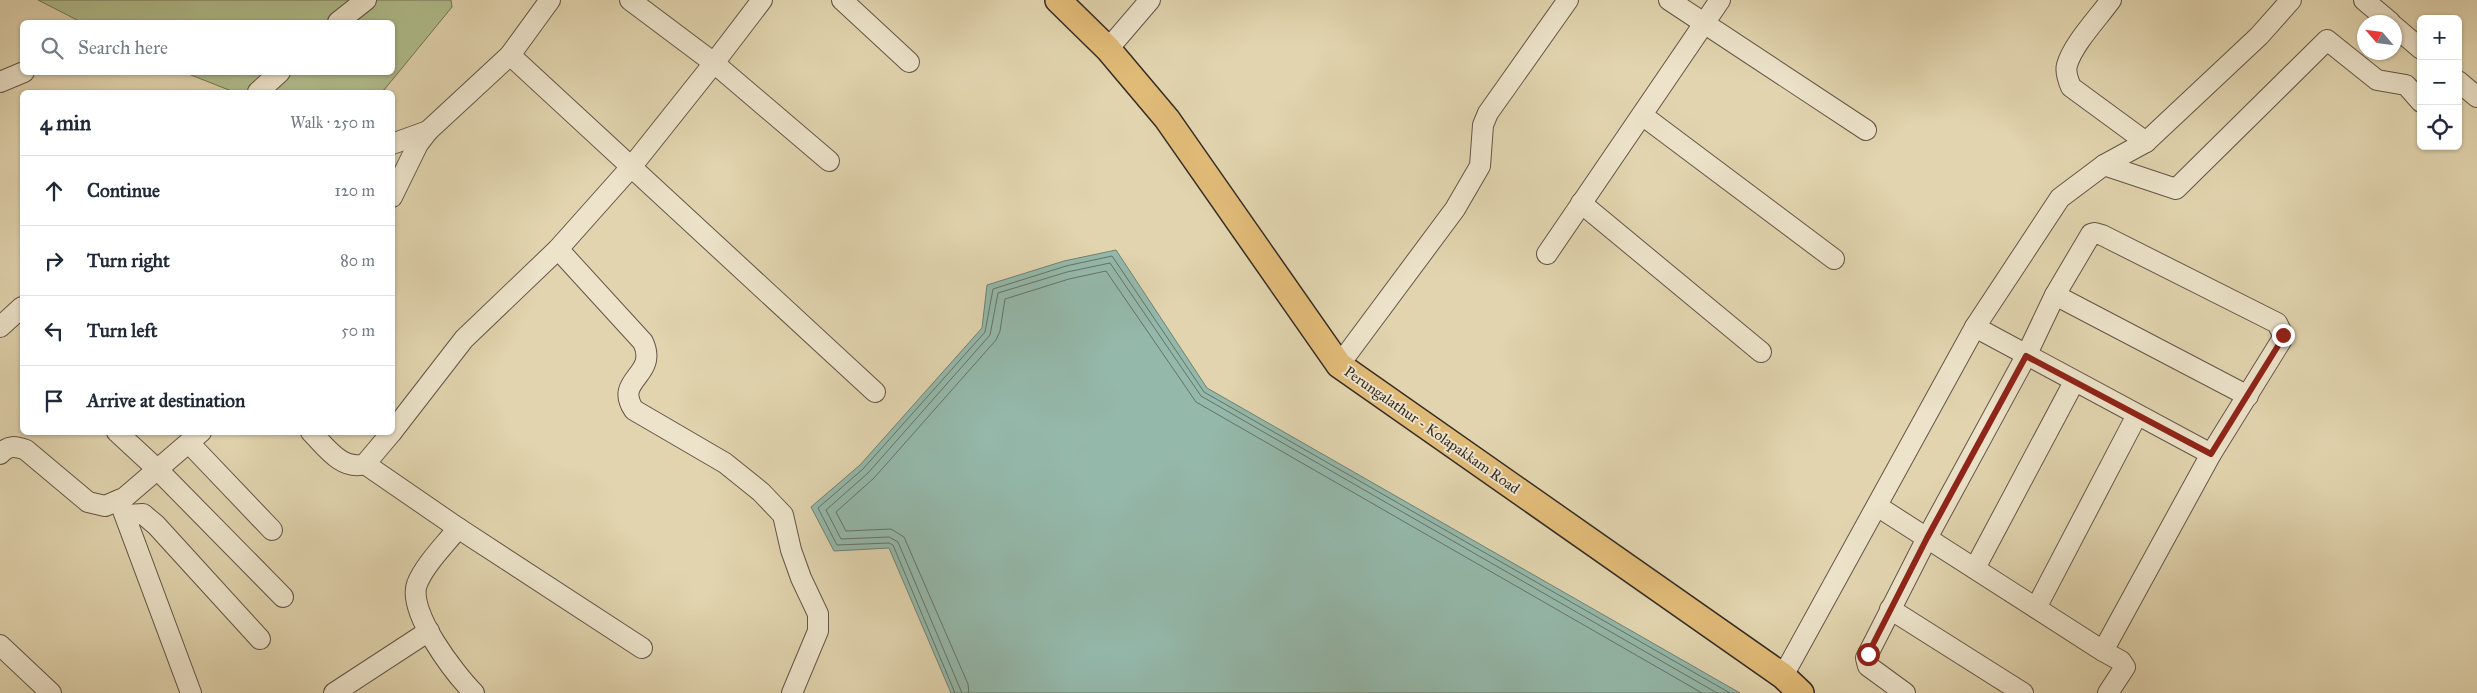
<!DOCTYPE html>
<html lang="en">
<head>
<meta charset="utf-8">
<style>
	body { margin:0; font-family:"IM FELL Great Primer",serif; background:#f2f2f3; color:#1f2937 }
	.controls { position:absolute; right:15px; top:15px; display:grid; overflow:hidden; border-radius:8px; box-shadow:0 1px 4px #0004 }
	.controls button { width:45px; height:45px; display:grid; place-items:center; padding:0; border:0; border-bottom:1px solid #e0e1e3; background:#fff; color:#1f2937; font:25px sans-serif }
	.compass { position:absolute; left:2357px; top:15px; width:45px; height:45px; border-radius:50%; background:#fff; box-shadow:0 1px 4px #0004; rotate:298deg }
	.stop { position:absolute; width:15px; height:15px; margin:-11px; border:4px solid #8f2418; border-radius:50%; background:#fff }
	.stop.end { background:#8f2418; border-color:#fff; box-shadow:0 1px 5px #0008 }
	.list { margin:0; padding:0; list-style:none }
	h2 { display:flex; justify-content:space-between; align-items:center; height:65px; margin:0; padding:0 20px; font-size:21px }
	h2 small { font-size:16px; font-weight:400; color:#747a83 }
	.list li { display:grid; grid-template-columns:32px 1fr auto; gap:15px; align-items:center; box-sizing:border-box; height:70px; padding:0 20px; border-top:1px solid #e0e1e3 }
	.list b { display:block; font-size:19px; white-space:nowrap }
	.list em { font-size:16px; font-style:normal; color:#747a83 }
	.icon { flex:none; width:28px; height:28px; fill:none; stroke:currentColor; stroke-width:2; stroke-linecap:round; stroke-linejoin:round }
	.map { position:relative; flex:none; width:2477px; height:693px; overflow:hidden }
	.search { position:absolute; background:#fff; box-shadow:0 1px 4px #0004; left:20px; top:20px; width:375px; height:55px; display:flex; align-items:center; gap:12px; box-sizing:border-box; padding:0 18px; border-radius:8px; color:#747a83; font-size:19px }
	.panel { position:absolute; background:#fff; box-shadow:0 1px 4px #0004; left:20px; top:90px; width:375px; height:345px; border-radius:8px }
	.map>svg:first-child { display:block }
</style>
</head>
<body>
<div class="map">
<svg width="2477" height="693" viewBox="0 0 2477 693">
	<rect width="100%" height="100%" fill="#e1d4ae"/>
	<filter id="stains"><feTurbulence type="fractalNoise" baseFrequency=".004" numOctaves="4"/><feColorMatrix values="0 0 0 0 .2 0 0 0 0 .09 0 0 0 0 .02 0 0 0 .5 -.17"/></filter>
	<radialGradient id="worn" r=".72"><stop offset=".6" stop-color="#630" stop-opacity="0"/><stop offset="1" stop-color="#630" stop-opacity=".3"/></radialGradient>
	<path fill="#b0bd8c" stroke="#747458" d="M38,0H451L452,7L384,90L377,92H234L186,73L392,72V22H81Z"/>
	<path fill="#94b8aa" stroke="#6f8075" d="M1116,250L1207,388L1740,693H951L889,548L834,551L811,507L860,465L982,328L987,285L1064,261Z"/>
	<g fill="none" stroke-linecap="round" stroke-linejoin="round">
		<g stroke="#667268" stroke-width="1">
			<path d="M955,693L893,545L889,543L837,545L818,508L863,469L985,332L993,289L1066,266L1112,256L1204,392L1730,693"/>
			<path d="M962,693L898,542L889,537L841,539L826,510L868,473L990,335L998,293L1067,272L1110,263L1201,396L1717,693"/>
			<path d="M969,693L968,684L904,537L891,529L846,531L836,512L874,478L996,340L1000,331L1005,299L1069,279L1106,271L1196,402L1702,693"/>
		</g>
		<g stroke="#625647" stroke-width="22">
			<g id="minor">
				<path d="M630,0L714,63L829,161"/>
				<path d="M842,0L909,62"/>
				<path d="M1669,0L1866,130"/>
				<path d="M2111,0C2098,18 2073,44 2067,65C2065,72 2068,80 2071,87L2146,142"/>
				<path d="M2364,0L2390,22"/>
				<path d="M338,22L366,0"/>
				<path d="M2394,26L2421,49"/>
				<path d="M1108,49L1150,0"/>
				<path d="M510,55L875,392"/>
				<path d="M2458,81L2477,97"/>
				<path d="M0,82L24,72"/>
				<path d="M258,92L280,72"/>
				<path d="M1642,115L1834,259"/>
				<path d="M392,144L428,131"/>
				<path d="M2104,165L2176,189L2327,40L2377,80L2406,85L2421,102"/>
				<path d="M392,197L418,144L428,131L510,55L550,0"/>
				<path d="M1581,203L1761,352"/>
				<path d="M558,249L643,342C659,376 613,379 634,410L725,463L761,492L783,515L791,550L801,578L818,614V631L792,693"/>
				<path d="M1547,254L1720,0"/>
				<path d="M2055,295L2248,396"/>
				<path d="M0,327L22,307"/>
				<path d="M1339,365L1455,209L1480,166L1483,125L1488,113L1568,0"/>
				<path d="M117,432L158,470L283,597"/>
				<path d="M311,432C326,447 342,471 365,464L392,432"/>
				<path d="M392,432L464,339L558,249L632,166L714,63L762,0"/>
				<path d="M189,443L272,530"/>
				<path d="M0,454C9,445 15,446 26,450L88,502L105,506L124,498L201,432"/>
				<path d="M365,464L458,528L642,648"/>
				<path d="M119,500L191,693"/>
				<path d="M1877,506L2103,651L2211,454L1975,327"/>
				<path d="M126,515L143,514L156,525L260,639"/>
				<path d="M458,528C445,545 425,564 417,584C407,612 455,674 474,693"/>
				<path d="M1975,568L2074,382"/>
				<path d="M2036,608L2137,415"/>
				<path d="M1890,609L2023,693"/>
				<path d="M0,645L51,693"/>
				<path d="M2103,651L2121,661L2125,667L2108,693"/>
				<path d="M1783,676L1975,327L2060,198L2104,165L2146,142L2259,36L2291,0"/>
				<path d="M334,693L429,631"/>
				<path d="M1905,693L1868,666L1866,658L1927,538L2026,356L2055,295L2091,234L2095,233L2102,235L2277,323L2283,335L2281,341L2211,454"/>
			</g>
		</g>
		<g stroke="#372c25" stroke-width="28">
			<path id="major" d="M1058,0L1108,49L1167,119L1339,365L1783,676L1801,693"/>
		</g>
		<use href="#minor" stroke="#ece3ca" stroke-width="20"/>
		<use href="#major" stroke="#e0ba77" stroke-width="25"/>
	</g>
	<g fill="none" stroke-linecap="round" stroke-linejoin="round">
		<path stroke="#8f2418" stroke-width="6" d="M1868,654L1927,538L2026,356L2211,454L2281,341L2283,335"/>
	</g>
	<g text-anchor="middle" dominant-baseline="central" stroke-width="4" stroke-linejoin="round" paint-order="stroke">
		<g font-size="15" fill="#372c25" stroke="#ece3ca">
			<text transform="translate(1432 430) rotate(35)">Perungalathur - Kolapakkam Road</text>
		</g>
	</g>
	<rect width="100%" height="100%" filter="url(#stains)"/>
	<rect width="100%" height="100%" fill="url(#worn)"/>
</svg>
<div class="controls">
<button>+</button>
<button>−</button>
<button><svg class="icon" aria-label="locate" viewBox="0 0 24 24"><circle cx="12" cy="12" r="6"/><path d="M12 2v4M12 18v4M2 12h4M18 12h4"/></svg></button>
</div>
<svg class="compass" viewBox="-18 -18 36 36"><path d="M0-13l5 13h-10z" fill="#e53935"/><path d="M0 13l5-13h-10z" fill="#747a83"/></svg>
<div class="stop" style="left:1868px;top:654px"></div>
<div class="stop end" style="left:2283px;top:335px"></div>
<div class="search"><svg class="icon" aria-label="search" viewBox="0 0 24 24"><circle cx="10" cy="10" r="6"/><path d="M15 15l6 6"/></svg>Search here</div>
<section class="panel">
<h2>4 min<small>Walk · 250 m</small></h2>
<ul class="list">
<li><svg class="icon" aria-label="ahead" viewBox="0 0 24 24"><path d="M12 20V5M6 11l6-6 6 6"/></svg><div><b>Continue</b></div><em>120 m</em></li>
<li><svg class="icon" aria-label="right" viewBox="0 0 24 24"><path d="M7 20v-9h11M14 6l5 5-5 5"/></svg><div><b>Turn right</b></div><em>80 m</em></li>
<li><svg class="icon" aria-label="left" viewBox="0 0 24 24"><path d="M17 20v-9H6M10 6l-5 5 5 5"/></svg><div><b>Turn left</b></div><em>50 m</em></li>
<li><svg class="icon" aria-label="arrive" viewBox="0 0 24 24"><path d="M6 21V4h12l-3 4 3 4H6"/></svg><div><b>Arrive at destination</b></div></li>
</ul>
</section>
</div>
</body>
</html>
